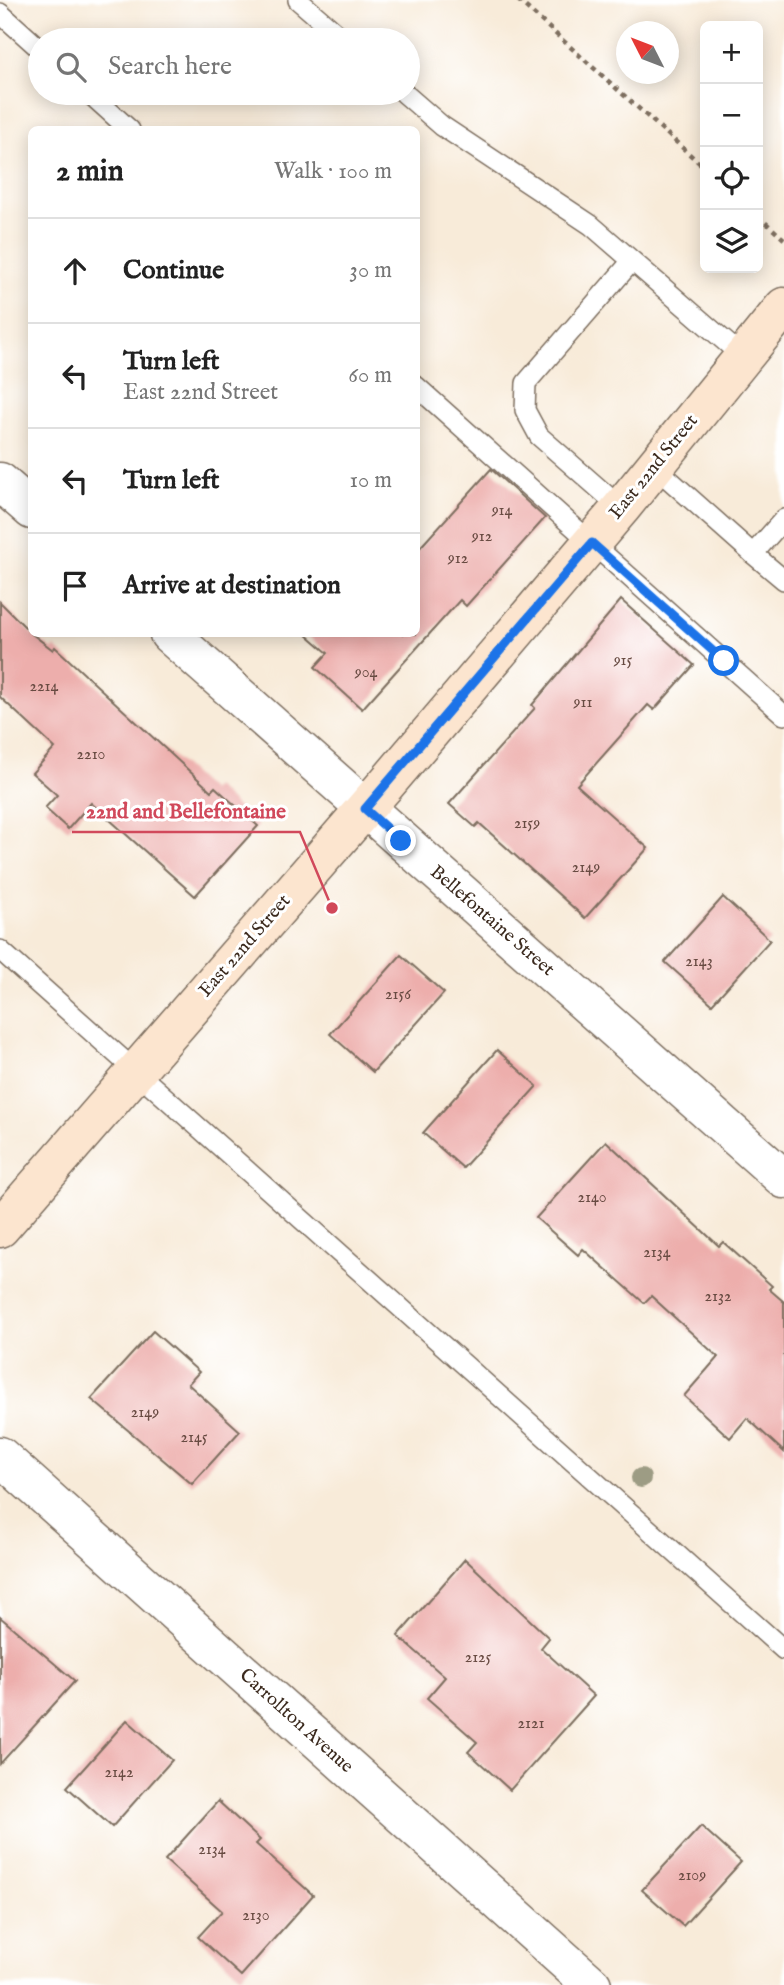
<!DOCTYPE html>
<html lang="en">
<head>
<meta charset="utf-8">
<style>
	body { margin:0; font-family:"IM FELL English",serif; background:#f6f6f6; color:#222 }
	.controls { position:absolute; right:21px; top:21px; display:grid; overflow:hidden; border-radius:10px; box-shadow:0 4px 18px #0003 }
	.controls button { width:63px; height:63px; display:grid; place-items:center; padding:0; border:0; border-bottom:2px solid #e0e0e0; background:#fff; color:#222; font:35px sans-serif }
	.compass { position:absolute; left:616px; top:21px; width:63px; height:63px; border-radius:50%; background:#fff; box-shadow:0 4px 18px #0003; rotate:312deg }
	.stop { position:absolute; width:21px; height:21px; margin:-16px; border:5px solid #1a73e8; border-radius:50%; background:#fff }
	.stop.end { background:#1a73e8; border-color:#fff; box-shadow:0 2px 7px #0008 }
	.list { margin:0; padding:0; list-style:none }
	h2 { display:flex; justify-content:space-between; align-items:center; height:91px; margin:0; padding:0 28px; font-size:30px }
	h2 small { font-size:23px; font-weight:400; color:#767676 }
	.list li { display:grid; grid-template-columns:46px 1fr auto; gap:21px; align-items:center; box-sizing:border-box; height:105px; padding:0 28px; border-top:2px solid #e0e0e0 }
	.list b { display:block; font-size:26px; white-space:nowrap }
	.list p { margin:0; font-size:23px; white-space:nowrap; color:#767676 }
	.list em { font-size:23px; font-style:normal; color:#767676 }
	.icon { flex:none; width:38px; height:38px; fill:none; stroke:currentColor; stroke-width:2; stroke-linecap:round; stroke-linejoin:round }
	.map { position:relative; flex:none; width:784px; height:1985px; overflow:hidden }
	.search { position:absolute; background:#fff; box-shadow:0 4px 18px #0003; left:28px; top:28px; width:392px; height:77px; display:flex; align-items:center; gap:18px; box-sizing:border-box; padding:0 24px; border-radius:38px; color:#767676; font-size:26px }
	.panel { position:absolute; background:#fff; box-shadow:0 4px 18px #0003; left:28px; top:126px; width:392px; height:511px; border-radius:10px }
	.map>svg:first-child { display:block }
</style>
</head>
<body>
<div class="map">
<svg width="784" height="1985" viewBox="0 0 784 1985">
	<rect width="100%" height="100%" fill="#fff"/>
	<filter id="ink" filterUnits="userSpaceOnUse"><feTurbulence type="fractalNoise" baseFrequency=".0143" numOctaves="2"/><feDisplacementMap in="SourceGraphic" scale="14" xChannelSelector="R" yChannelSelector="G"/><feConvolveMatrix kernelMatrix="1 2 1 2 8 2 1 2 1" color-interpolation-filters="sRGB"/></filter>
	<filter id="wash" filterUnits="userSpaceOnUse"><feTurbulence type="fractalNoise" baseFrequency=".00686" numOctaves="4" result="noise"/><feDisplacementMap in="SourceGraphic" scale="28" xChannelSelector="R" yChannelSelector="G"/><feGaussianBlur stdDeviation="1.57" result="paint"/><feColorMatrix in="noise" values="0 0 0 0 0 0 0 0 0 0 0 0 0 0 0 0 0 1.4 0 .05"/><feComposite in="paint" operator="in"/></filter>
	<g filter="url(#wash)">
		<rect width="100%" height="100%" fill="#f8ebd9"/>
		<g id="blocks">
			<g fill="#edaeac">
				<path d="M491,469L545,518L466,606L460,600L362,709L315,667L328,653L306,634H416V552Z"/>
				<path d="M621,600L694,665L654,710L648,705L577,785L648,848L585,918L479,823L475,827L449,804L535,708L532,705Z"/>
				<path d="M0,602L32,634L53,650L55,647L211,791L215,787L258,826L195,896L91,803L68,829L45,808L57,795L32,773L55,748L0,697Z"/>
				<path d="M723,897L770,940L712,1004L665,962Z"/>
				<path d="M401,955L444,993L373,1072L330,1034Z"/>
				<path d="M497,1050L537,1086L463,1168L423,1133Z"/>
				<path d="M606,1141L719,1246L723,1242L772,1286L769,1289L784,1302V1452L747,1418L730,1438L684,1396L718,1357L651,1296L644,1303L583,1249L578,1255L536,1218Z"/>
				<path d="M153,1331L199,1372L188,1384L240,1431L192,1484L91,1399Z"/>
				<path d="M465,1559L549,1638L541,1648L594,1696L510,1790L468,1752L477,1742L427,1698L445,1677L398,1636Z"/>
				<path d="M0,1617L75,1681L0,1764Z"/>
				<path d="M127,1720L172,1760L112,1827L67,1787Z"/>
				<path d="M218,1801L260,1840L256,1844L313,1895L241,1976L198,1937L222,1911L165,1860Z"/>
				<path d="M701,1826L741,1862L683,1926L642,1890Z"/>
			</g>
		</g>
	</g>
	<g filter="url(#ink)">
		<use href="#blocks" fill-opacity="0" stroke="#7d6e5f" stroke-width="2"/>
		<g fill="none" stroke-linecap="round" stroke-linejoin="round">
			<g stroke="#7d6e5f" stroke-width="22">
				<g id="service">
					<path d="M298,0L344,40"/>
					<path d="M0,13L40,49"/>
					<path d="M89,93L130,130"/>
					<path d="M404,93L442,126L591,225L742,356"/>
					<path d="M416,386L784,715"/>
					<path d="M655,467L753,554"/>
					<path d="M621,508L539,436L525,410L526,383L632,261"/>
					<path d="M784,519L753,554L784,580"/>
					<path d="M0,950L784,1650"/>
				</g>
			</g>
			<g stroke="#7d6e5f" stroke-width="41">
				<g id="minor">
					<path d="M0,482L32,510"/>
					<path d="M169,634L784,1179"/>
					<path d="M0,1456L592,1985"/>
				</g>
			</g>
			<g stroke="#7d6e5f" stroke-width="41">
				<path id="secondary" d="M0,1228L387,783L621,508L784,307"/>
			</g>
			<g stroke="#7d6e5f" stroke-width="4.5" stroke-dasharray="5 5" stroke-linecap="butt">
				<path d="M518,0L705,168"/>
				<path d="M758,216L784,239"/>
			</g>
			<use href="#service" stroke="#fff" stroke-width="19"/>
			<use href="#minor" stroke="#fff" stroke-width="38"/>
			<use href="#secondary" stroke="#fce5cf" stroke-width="38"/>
		</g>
		<circle fill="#9d9c84" cx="641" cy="1478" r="10"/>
	</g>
	<g fill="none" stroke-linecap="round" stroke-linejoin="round" filter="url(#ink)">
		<path stroke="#1a73e8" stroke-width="9" d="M401,841L365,809L592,543L724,661"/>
	</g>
	<g text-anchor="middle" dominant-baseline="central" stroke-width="6" stroke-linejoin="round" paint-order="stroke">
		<g font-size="16" fill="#684b42">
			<text x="502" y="511">914</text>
			<text x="482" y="537">912</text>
			<text x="458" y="559">912</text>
			<text x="623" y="661">915</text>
			<text x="366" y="673">904</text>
			<text x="44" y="687">2214</text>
			<text x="583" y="703">911</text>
			<text x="91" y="755">2210</text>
			<text x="527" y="824">2159</text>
			<text x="586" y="868">2149</text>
			<text x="699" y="962">2143</text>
			<text x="398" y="995">2156</text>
			<text x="592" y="1198">2140</text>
			<text x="657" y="1253">2134</text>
			<text x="718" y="1297">2132</text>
			<text x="145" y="1413">2149</text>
			<text x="194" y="1438">2145</text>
			<text x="478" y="1658">2125</text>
			<text x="531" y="1724">2121</text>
			<text x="119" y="1773">2142</text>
			<text x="212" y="1850">2134</text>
			<text x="692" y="1876">2109</text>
			<text x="256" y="1916">2130</text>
		</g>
		<g font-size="19" fill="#3b2a1e" stroke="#fff">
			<text transform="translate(654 467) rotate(-51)">East 22nd Street</text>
			<text transform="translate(492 921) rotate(41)">Bellefontaine Street</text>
			<text transform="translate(245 946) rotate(-49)">East 22nd Street</text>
			<text transform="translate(296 1721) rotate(42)">Carrollton Avenue</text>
		</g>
	</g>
	<path fill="none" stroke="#d1495b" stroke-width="2.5" d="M332 908L300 832H72"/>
	<circle fill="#d1495b" stroke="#fff" stroke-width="2.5" cx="332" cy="908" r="7"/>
	<g font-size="21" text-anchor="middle" font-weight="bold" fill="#d1495b" stroke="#fff" stroke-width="6" stroke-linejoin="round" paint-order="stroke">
		<text x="186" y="818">22nd and Bellefontaine</text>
	</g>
</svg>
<div class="controls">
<button>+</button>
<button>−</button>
<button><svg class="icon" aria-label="locate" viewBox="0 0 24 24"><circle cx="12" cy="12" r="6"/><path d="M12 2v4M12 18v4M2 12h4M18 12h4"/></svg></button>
<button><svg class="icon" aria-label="layers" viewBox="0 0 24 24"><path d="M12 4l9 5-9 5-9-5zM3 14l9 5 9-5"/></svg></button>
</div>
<svg class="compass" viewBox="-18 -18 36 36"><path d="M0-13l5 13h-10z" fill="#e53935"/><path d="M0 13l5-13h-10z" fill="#767676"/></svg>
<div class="stop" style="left:724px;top:661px"></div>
<div class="stop end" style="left:401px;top:841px"></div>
<div class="search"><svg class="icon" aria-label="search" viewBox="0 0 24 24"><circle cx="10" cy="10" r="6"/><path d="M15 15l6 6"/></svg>Search here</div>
<section class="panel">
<h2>2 min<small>Walk · 100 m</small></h2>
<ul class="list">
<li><svg class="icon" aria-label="ahead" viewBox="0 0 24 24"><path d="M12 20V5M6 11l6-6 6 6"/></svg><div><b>Continue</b></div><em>30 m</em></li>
<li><svg class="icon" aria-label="left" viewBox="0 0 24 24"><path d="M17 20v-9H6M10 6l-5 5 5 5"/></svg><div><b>Turn left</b><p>East 22nd Street</p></div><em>60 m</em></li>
<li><svg class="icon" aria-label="left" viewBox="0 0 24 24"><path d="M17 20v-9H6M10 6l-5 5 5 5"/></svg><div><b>Turn left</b></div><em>10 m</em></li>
<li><svg class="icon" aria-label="arrive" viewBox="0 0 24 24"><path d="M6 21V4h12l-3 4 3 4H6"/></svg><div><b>Arrive at destination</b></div></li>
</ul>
</section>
</div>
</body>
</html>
